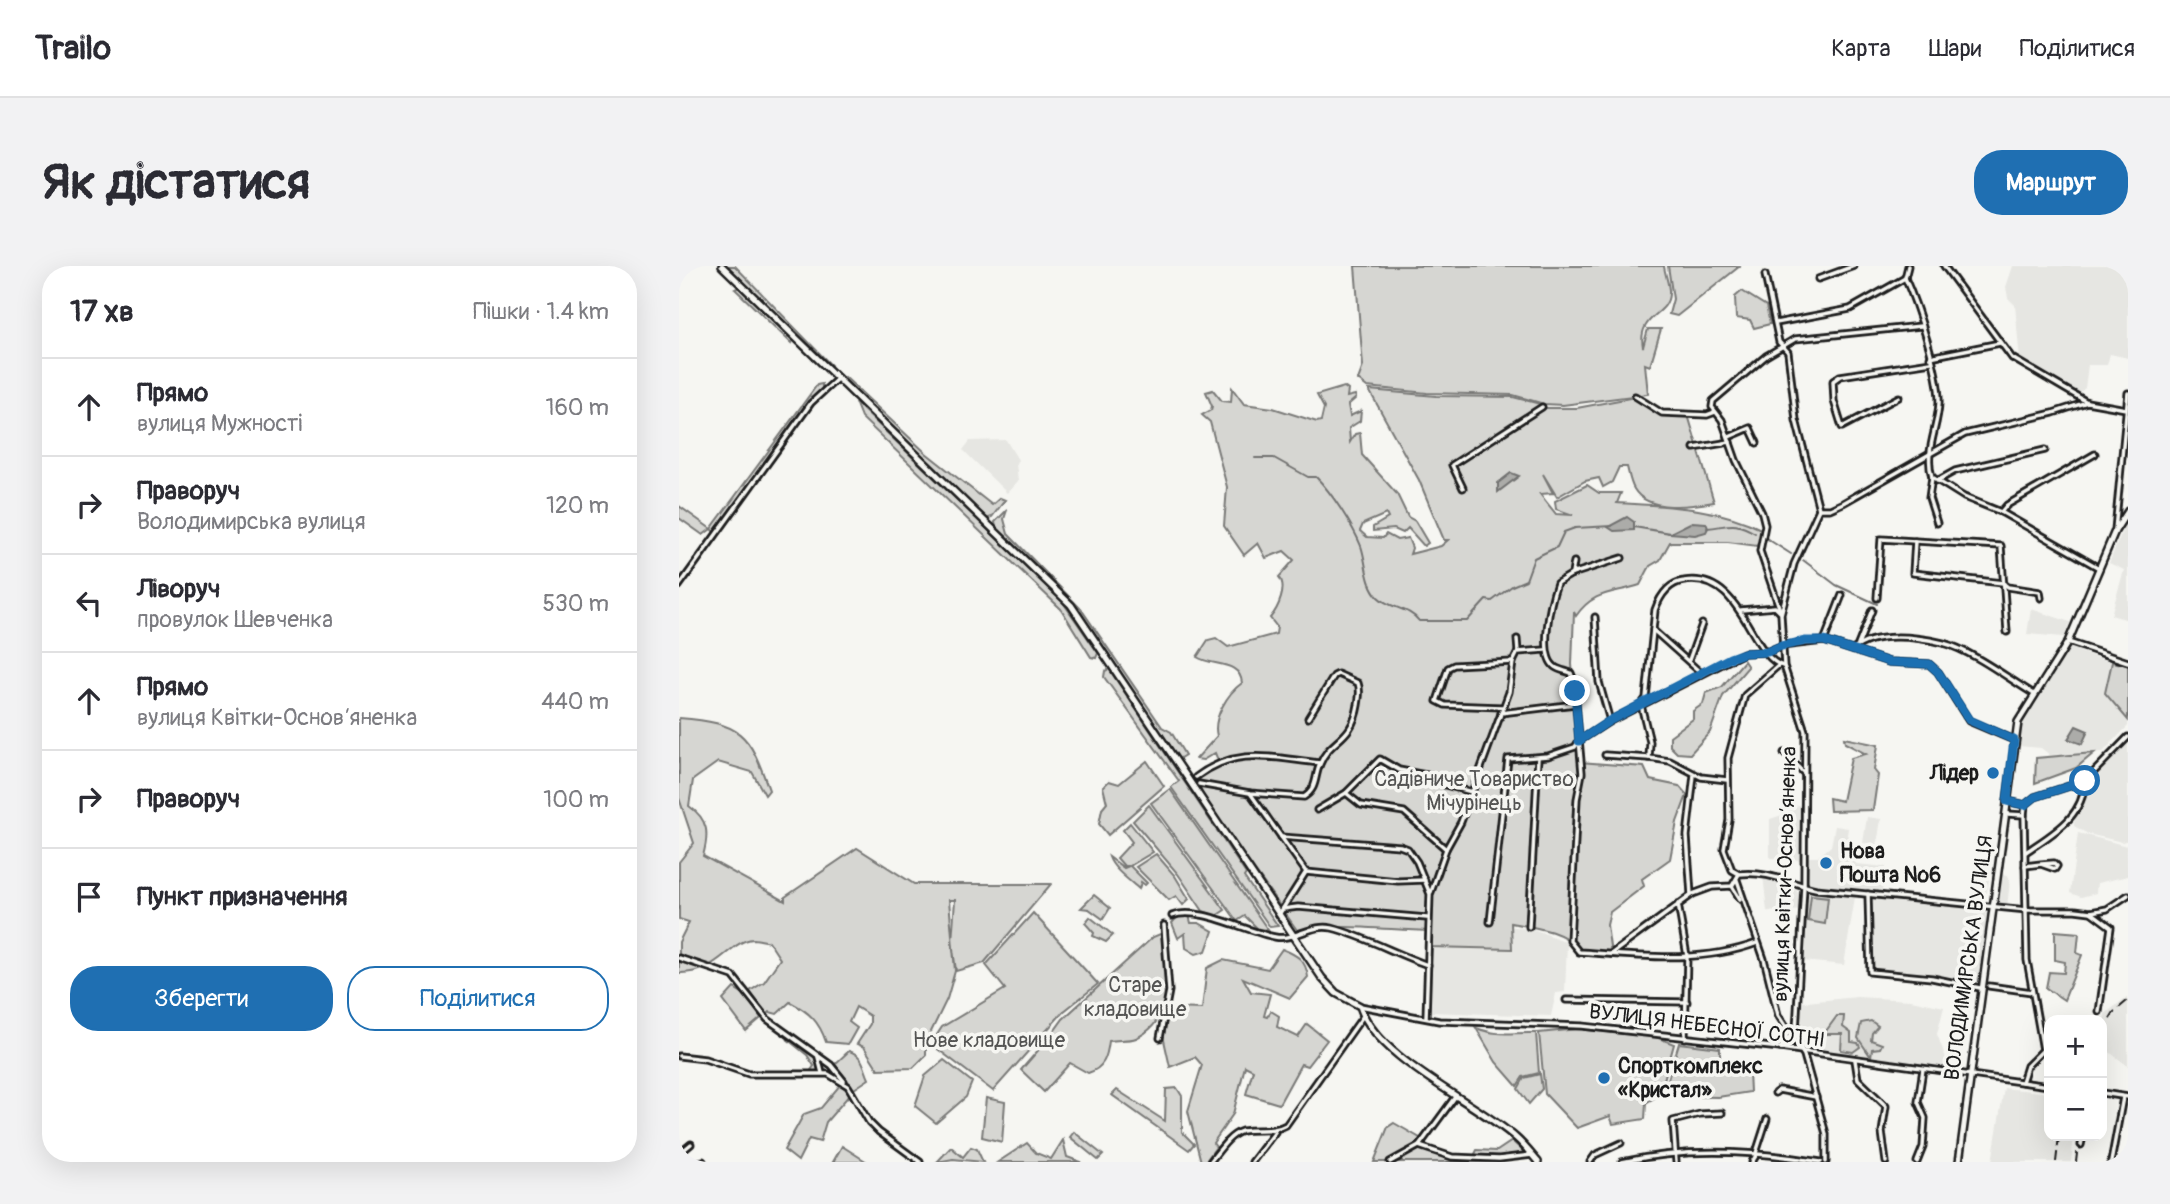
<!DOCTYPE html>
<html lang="uk">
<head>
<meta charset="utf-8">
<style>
	body { margin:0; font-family:Pangolin,sans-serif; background:#f2f2f3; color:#2b2b33 }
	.controls { position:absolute; right:21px; bottom:21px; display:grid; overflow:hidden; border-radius:14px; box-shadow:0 7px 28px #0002 }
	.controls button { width:63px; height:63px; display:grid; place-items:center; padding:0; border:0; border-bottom:2px solid #e1e1e2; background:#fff; color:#2b2b33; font:35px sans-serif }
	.stop { position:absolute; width:21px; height:21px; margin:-16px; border:5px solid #1f6fb2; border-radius:50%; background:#fff }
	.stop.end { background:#1f6fb2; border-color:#fff; box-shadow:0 2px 7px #0008 }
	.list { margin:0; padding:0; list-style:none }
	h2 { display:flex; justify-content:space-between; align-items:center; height:91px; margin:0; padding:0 28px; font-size:30px }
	h2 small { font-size:23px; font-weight:400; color:#7c7c81 }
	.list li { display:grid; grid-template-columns:46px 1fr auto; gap:21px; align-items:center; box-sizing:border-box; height:98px; padding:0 28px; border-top:2px solid #e1e1e2 }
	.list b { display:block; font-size:26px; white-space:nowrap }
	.list p { margin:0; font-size:23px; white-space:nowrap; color:#7c7c81 }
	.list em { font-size:23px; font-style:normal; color:#7c7c81 }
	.actions { display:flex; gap:14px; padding:21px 28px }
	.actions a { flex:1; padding:16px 0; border:2px solid #1f6fb2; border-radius:28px; text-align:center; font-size:24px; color:#1f6fb2 }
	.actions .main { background:#1f6fb2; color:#fff }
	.icon { flex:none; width:38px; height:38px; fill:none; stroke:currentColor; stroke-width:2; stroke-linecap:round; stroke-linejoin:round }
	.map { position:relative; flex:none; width:1449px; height:896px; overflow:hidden; border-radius:28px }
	header { display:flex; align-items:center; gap:42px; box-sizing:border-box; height:98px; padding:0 35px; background:#fff; border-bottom:2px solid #e1e1e2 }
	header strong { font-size:33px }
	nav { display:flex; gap:38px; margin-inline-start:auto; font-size:24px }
	.intro { display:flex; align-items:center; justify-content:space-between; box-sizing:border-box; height:168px; padding:0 42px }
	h1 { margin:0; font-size:49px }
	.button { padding:18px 32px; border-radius:28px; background:#1f6fb2; color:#fff; font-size:24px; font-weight:700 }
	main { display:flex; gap:42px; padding:0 42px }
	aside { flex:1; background:#fff; border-radius:28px; box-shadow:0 7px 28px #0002 }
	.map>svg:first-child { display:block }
</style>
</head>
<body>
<header>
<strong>Trailo</strong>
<nav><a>Карта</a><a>Шари</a><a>Поділитися</a></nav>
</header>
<div class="intro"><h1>Як дістатися</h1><a class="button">Маршрут</a></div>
<main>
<aside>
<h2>17 хв<small>Пішки · 1.4 km</small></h2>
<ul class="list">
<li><svg class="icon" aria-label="ahead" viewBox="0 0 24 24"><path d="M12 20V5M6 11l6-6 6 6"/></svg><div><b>Прямо</b><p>вулиця Мужності</p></div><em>160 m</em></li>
<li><svg class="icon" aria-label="right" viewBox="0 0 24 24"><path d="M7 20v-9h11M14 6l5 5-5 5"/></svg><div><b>Праворуч</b><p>Володимирська вулиця</p></div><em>120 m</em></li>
<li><svg class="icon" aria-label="left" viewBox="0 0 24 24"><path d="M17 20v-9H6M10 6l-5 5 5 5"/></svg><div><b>Ліворуч</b><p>провулок Шевченка</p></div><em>530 m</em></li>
<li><svg class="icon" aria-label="ahead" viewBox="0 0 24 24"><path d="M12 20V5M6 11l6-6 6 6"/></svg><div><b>Прямо</b><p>вулиця Квітки-Основʼяненка</p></div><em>440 m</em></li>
<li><svg class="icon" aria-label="right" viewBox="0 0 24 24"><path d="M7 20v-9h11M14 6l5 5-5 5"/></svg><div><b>Праворуч</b></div><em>100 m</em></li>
<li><svg class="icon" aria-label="arrive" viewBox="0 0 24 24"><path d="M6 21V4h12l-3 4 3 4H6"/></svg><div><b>Пункт призначення</b></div></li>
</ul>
<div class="actions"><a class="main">Зберегти</a><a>Поділитися</a></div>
</aside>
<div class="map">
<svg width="1449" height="896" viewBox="0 0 1449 896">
	<rect width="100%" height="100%" fill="#f6f6f2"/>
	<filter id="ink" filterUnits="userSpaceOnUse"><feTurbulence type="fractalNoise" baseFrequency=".0143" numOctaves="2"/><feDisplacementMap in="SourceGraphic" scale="14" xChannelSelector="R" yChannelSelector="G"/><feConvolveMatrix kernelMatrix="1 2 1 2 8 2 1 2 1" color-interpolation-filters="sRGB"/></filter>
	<g filter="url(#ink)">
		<g fill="#e6e6e2">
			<path d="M1334,0H1449V92L1431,88L1428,99H1409L1406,122L1400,127L1341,95L1336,39L1329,32L1327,21Z"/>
			<path d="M327,174L339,194L337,197L339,215L328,227L284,184L291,175Z"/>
			<path d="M1449,251V354L1432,349L1445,304L1430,297Z"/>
			<path d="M1352,343L1391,356L1385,371L1348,368Z"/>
			<path d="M1391,379L1400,381L1402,386L1433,396L1426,427L1449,454V460L1424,486L1371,489L1362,482L1339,480L1343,456Z"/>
			<path d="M1449,478V574L1443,576L1409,568L1395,560V556L1404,537L1408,517Z"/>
			<path d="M1121,539V594L1091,592V553L1106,548L1114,540Z"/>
			<path d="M1188,551L1202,553L1198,579L1184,577Z"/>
			<path d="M1156,560L1169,562L1168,569L1178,580L1177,598L1207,601L1202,630L1128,621V591H1139L1152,580Z"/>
			<path d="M1399,567L1448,580L1449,610L1418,617L1417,627L1402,631L1391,627Z"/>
			<path d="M1318,608L1329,609L1331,615L1328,641L1313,640Z"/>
			<path d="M1084,609L1111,618L1117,624L1121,629V645L1111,644L1108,647L1088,645Z"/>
			<path d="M1296,613L1310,614L1306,636L1292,634Z"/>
			<path d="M1131,626L1176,631L1165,699L1124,695L1127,628Z"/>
			<path d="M1189,632L1304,642L1308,648L1299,718L1192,703Z"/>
			<path d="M831,660L859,665L888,676L886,726L877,727L872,750L750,746L752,681L832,683Z"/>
			<path d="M1280,717L1292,719L1289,750L1278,749Z"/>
			<path d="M1449,730V800L1429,785H1423V774L1427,765L1423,764L1426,748Z"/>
			<path d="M1178,731L1232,734L1265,741L1258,768L1270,800L1269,807L1124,786L1118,770L1117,737Z"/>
			<path d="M1325,822L1370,827V870H1395L1392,896H1313Z"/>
		</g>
		<g fill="#d6d6d2" stroke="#797977" stroke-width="2">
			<path d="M48,0H56L152,99L150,102Z"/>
			<path d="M676,0H985C986,9 991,20 990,28C989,50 958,49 964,81L969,63H982L971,100L966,98L969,128L884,139L865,138L834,129L748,127L688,121L679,114L684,100Z"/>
			<path d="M989,0H1061L998,50L990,48L994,33Z"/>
			<path d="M60,21L113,74L112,77L56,23Z"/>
			<path d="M1063,25L1087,40L1091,58L1075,62L1071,54L1057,52L1056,31Z"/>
			<path d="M166,111L247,187L313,239L321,232L326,234L313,251L307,253L164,116Z"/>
			<path d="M143,118V123L128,139L35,266L32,263L138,119Z"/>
			<path d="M665,121L669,124L668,131L676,129L677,132L669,139L671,150L682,145L681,155L670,162L671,176L676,168L681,167L683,189L718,228L729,251L736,255L749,277L745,280L729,262L724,267L715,263L694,265V261L709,252L707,248L684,258L681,265L688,271L704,272L707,268L718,274L729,272L733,282L731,288L762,280L769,274H765L740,214L690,124L757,130L834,131L865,139V142H898L956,131L982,148L1009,149L1035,236C1013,240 969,247 955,223C951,216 950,208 948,201H940L933,216L924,221L920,212L906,215L878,231L864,208L874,227L861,228L877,248L894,249L877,243L876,235L908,219L920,227H942L938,237C986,240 1039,241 1084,264L1078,280L1049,276H991L981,294L971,300L961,319C934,328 915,324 897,350L895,346L893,398L901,496L965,501L971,514L1000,520L1008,529L998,556L991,593L963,613L965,620L931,646L928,659L932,688L901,684C887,665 855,661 832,657L833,683L752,681V665C708,664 662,657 618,664L523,530L520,511L540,497L536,487L524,494L517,493L538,470C533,452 549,427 563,417C561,394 534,401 518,391L529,374L537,372L549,381L597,368L598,361L591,352C599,343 609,321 600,311L615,294L605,285L587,292L579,277L565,289L545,260L548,221L531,156L523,149L532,144L533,140L527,126L534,124L543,135L552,136L553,122L565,138L594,142L638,156L642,155L645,142L638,129Z"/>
			<path d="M176,136L383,335L419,387L417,392L412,391L382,343L182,151Z"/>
			<path d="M0,240L32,263L24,269L0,252Z"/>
			<path d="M328,244L325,253L329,268L402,343L483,461L492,466L506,489L498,494L397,342L317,262L316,256Z"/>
			<path d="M1065,395L1069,401L1044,430L1031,466L1011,488L998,487L991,480V470L1014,453V445L1024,438L1027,427L1043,421Z"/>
			<path d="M1433,396L1449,399V454L1426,427Z"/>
			<path d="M430,403L567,608L565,611L599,660L591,661L492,521L500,515L425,411L426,405Z"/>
			<path d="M0,452C62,457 70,466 90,524L86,529L73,506L39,496L14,514L10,540C30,554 30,568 24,590L106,635V631L178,582L235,618H372L305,697L277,705L273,676L276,634H270L276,705L268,733L247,776V789L234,802L199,803L185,781L178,778L191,758V750L177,741L170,756L178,762L169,778L147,776C140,755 130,746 111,736L98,748L91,746L87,750L71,725L85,716L101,693L90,676C86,675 78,673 74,673C50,675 39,708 0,707V676L10,656L0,653V596L15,577L0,532Z"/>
			<path d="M1165,472L1199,479L1195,504L1199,509L1194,544L1151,545L1150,532L1163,535L1172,492L1187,488L1166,477Z"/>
			<path d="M1415,487L1397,502L1356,517L1357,492Z"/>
			<path d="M468,495L485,520L429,569L420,558L423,543L428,537L424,521L430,515L440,518Z"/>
			<path d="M491,523L589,664L579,663L566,650L558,655L472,537Z"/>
			<path d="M470,539L546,644L537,650L524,645L499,608L454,555Z"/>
			<path d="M451,557L474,586L451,600L468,617L466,619L462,616L460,623C450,614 434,603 430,591L445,602L450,600H445L438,592L453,576L444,564Z"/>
			<path d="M477,588L496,610L510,633L504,639L497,630L490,634L457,601Z"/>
			<path d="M415,629L431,642L424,653L410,643L402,642Z"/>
			<path d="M1132,629L1149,631L1146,658L1129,655Z"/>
			<path d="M354,647L419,718L384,746L314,825L252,778L263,761L326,723L307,699Z"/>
			<path d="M500,649H510L512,657H520L534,665L527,685L517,688L507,682L506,667L499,672L493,657Z"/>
			<path d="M411,651L434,669L427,676L414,670L415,667L406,657Z"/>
			<path d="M1376,665L1400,667L1398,687L1403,689L1385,734L1367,722L1370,706L1385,707L1386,696L1376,694Z"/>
			<path d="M486,666C489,705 497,754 457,772C450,775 438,773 430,775C428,791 425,802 409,807L391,797L365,826L342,804L369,773L377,780L371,771L384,753L474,671Z"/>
			<path d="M603,683C618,689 627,694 629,711L611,732L564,712L572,726L591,728L585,750L588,751L592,745L600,750L598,761L619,771L628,758L648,774L628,800L622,798L600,838L567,828L574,804L566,800L554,848L534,877L537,881L526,896H522L509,845L523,799L516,791L491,801L483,765L493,742L523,743L528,702L544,694L589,703Z"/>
			<path d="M55,722L66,729L82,752L67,765L44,734Z"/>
			<path d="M1158,750H1165L1164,761L1172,767V776L1179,777L1181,781L1174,786L1162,784L1163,768H1138L1147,765Z"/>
			<path d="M1192,755L1199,760L1193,767L1192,774L1203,778L1201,782L1193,783L1192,791L1179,772L1182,757Z"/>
			<path d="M797,762C822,771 831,766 857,767L860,807L844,811L838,820L817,796Z"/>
			<path d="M899,763L977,771L995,778L981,828L967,837L966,853L934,858L931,850L898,862L866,828L860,767Z"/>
			<path d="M1130,769L1139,775L1137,783L1124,781L1121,772Z"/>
			<path d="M108,773L137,792L142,805L130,807L135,800L128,789Z"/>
			<path d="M1000,777L1041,782V804L1070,805L1071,826L1039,831L984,830Z"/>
			<path d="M170,785C185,790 184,800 190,813L175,823L156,798Z"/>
			<path d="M265,794L293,816L287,831L257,857L236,840L246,810Z"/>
			<path d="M861,808L863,823L850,838L839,823L845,812Z"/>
			<path d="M161,819L172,827L147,856L141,876L130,873L119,895L105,884L125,848L142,842Z"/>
			<path d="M498,822L503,830V866L515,878L510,884L433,829L438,824L486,855L487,823Z"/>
			<path d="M307,832L326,836L323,876L303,871Z"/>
			<path d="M715,857L741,872L758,888L813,896H695L709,861Z"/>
			<path d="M395,866L424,889L419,894L391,871Z"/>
			<path d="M384,874L388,891L402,896H319L348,877L357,887L372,893Z"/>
			<path d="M833,875L846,887L818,891L795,890L798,884L818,885Z"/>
			<path d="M163,880L188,896H154Z"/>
			<path d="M272,881L284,891L292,881L298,883L304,896L274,893L258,896Z"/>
		</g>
		<g fill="#acaca9" stroke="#727271" stroke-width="2">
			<path d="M832,207L840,210L819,226V217Z"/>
			<path d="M948,251L955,256V264L935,265L929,261Z"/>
			<path d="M1013,256L1027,257L1029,262L1027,266L1016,269L991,267Z"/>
			<path d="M1397,460L1409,465L1403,478L1389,473Z"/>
		</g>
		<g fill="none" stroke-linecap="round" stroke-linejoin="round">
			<g stroke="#727271" stroke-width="2">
				<path d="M576,192H595L629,211H637C653,227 674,260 682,280C688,297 686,317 699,331C711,343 730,341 740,355H788L807,334L813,335L833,320L847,314L855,292L878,281L885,266L896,262L933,260"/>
				<path d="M955,261L991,267"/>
				<path d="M1028,262C1051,260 1054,254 1076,267"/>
				<path d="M1087,272L1112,288"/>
				<path d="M1124,294L1157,319L1198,338"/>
			</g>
			<g stroke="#1c1c1c" stroke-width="9">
				<g id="minor">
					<path d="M1265,0L1333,92L1408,136L1447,143"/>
					<path d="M1086,9L1100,76L1109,86L1117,154L1140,243L1115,298L1102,348L1105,400L1126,465L1125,620L1117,765L1101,782"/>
					<path d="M1226,12C1238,39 1261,108 1260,137C1259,162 1245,186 1253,211L1285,231L1322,246L1420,302"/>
					<path d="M1226,12L1229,0"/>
					<path d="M1139,13L1175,0"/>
					<path d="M1097,57L1171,43L1226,12"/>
					<path d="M1251,91L1321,77"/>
					<path d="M956,130L983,147L1028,149L1036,146"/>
					<path d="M1220,131L1163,161L1155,135L1154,115L1161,110L1252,96"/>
					<path d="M1050,171L1071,162L1078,177"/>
					<path d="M1015,182L1051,176"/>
					<path d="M1253,211L1250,232L1258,257"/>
					<path d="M1258,215L1276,205L1366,184"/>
					<path d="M784,222L773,199L863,141"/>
					<path d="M1140,243H1151L1164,237L1286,168L1374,147L1408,136"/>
					<path d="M1322,246L1328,239L1416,188"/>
					<path d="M1436,264L1449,127"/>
					<path d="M1236,275L1234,307L1324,317L1329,321L1361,326L1362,332"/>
					<path d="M943,292L893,308L878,317C872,334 859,389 876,401C880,404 887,405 892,407L895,415L903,507L898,533L891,675L900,686C959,690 1021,698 1078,677"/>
					<path d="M893,308L895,296"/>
					<path d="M0,320L132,137L158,113"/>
					<path d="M1198,332L1202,273L1322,280L1328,366"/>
					<path d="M1062,344L1096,341L1101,346"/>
					<path d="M1101,344L1081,285L1086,259L1083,247L1057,194L1043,154L1033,141L1034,135L1087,90L1116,73L1242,60"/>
					<path d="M916,351L920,416L931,455"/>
					<path d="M974,364L1021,406"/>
					<path d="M1145,375L1163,329"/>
					<path d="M1389,376L1449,396"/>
					<path d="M1179,379L1193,344"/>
					<path d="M1174,384C1195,365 1238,371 1264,377C1292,384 1330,413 1355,428"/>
					<path d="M839,386L866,384"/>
					<path d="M1010,394L1023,358"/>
					<path d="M823,441L766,439L758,435L769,402L775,399L834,396"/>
					<path d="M822,447L896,438"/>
					<path d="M1105,487L1125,507"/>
					<path d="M926,489L970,492L971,476L962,439L967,432L976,344C981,330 989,317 1005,315C1064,306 1070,390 1104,400"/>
					<path d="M970,492L991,495L1022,511L1048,514"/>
					<path d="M517,511C559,480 592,492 641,497"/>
					<path d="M520,518L571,527L625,531C639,522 635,511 641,498C651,472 673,476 679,439C680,431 682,425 679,417L659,408L655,410L629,452"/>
					<path d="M571,527L627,606L601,647"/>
					<path d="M667,527L682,539L725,546L767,583"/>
					<path d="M1346,539L1356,531L1406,515L1449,471"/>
					<path d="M638,544L667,527L701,493L720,504L758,511L762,518L793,526"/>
					<path d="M1328,548L1345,549L1346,539L1328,535"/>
					<path d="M1345,549L1348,694L1364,784L1370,787"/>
					<path d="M602,571L721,580L729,583L738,596L751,628L747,752"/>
					<path d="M1347,586C1374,567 1404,552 1406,515"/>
					<path d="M1346,600L1362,598L1376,603L1378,600L1375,597L1362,598"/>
					<path d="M627,606L719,615L746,614"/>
					<path d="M1060,608L1053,604L1045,583L1050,554L1049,492L1066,429L1100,399"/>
					<path d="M1058,614L1085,693L1099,749L1125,789L1147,868V896"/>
					<path d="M1053,620L1061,633"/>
					<path d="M752,626L767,583L782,556L830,426L834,396L839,386L838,373"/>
					<path d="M1189,628L1191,706L1253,712L1301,722"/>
					<path d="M1012,629L1008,570L1015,509"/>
					<path d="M999,638L1008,690L1006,772"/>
					<path d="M604,643L619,641L748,652"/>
					<path d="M1412,646L1428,643L1449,629"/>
					<path d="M493,650C519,639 568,666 596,671C616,675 633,657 653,662C685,670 717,688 749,699"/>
					<path d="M811,656L829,493L869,490L896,481L900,475L931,455L1065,387L1088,386L1102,380L1145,375L1210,396L1250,398L1259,406L1290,455L1335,474"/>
					<path d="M850,661L859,492"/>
					<path d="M932,688L1014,628L1033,621L1053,620L1060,608C1090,605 1110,617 1137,623L1348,644H1396L1412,646L1432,661L1420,746"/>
					<path d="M0,692L54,710L88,753L152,799L165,815"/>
					<path d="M1310,720L1353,726"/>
					<path d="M887,734L1008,736"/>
					<path d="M681,740L760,755L903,760L1101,782L1370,820"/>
					<path d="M1117,765L1123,783"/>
					<path d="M481,772L490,725L485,659"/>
					<path d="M0,790L26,793L70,808H149L169,820L190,856L200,866L241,896"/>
					<path d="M139,791L143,807"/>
					<path d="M1176,794L1179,813L1207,840L1203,866L1207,896"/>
					<path d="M1343,816L1348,800L1364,784"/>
					<path d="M1096,827L1100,824L1137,831"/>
					<path d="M1423,827L1449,831"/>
					<path d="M1402,879L1404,870"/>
					<path d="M740,880L776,831"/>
					<path d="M1077,887L1088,853"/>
					<path d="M0,888L12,878"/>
					<path d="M0,894L7,896"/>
					<path d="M20,896L24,895"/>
					<path d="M531,896C540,885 550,869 563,865C579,862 593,867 607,859L684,750"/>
					<path d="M573,896L596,866"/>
					<path d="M711,896L740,880L773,891L820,893L853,889"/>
					<path d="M911,896L916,889L942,877"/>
					<path d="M943,896C1008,881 1077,885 1142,896"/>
					<path d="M997,896L994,855L1021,848L1043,847"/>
					<path d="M1073,896L1078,888"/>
					<path d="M1238,896L1244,881L1246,852L1239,836L1244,803"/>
					<path d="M1432,896L1444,831"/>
				</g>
			</g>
			<g stroke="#1c1c1c" stroke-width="10">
				<g id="major">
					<path d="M43,0L392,339L643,712L657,727L681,740C697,793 797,836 837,872C845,879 852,888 859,896"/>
					<path d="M1280,896L1339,456L1389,376L1436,265L1449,245"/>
				</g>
			</g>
			<use href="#minor" stroke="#f6f6f2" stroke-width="3.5"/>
			<use href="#major" stroke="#f6f6f2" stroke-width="5"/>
			<g stroke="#1c1c1c" stroke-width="2" stroke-dasharray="10 5" stroke-linecap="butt">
				<path d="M1423,766L1435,746L1449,734"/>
				<path d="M1377,896L1380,870"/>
				<path d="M1397,896L1400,870"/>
			</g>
		</g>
	</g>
	<g fill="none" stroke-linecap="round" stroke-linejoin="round" filter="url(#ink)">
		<path stroke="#1f6fb2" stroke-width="9" d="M896,425L900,475L930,455L1051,392L1065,387L1088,386L1102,380L1127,375H1145L1210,396L1250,398L1259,406L1290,454L1335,474L1328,535L1346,539L1356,531L1406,515"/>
	</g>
	<g fill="#1f6fb2" stroke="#f6f6f2" stroke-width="2.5">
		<circle cx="1314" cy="507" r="7"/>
		<circle cx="1147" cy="597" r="7"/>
		<circle cx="925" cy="812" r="7"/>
	</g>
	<g text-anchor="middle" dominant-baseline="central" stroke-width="7" stroke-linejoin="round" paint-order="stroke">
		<g font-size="21" font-weight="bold" fill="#1c1c1c" stroke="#f6f6f2" text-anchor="start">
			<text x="1300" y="507" text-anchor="end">Лідер</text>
			<text x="1161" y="585">Нова<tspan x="1161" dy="24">Пошта №6</tspan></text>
			<text x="939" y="800">Спорткомплекс<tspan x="939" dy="24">«Кристал»</tspan></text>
		</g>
		<g font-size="21" fill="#545453" stroke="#f6f6f2">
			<text x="795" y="513">Садівниче Товариство<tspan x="795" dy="24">Мічурінець</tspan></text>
			<text x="456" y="719">Старе<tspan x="456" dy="24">кладовище</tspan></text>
			<text x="310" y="774">Нове кладовище</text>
		</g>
		<g font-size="21" fill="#1c1c1c" stroke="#f6f6f2">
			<text transform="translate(1106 608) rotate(-88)">вулиця Квітки-Основʼяненка</text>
			<text transform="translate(1290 692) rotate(-82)">ВОЛОДИМИРСЬКА ВУЛИЦЯ</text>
			<text transform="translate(1028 760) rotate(7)">ВУЛИЦЯ НЕБЕСНОЇ СОТНІ</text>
		</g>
	</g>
</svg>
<div class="controls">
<button>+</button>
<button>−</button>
</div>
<div class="stop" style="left:1406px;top:515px"></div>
<div class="stop end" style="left:896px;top:425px"></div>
</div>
</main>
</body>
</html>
